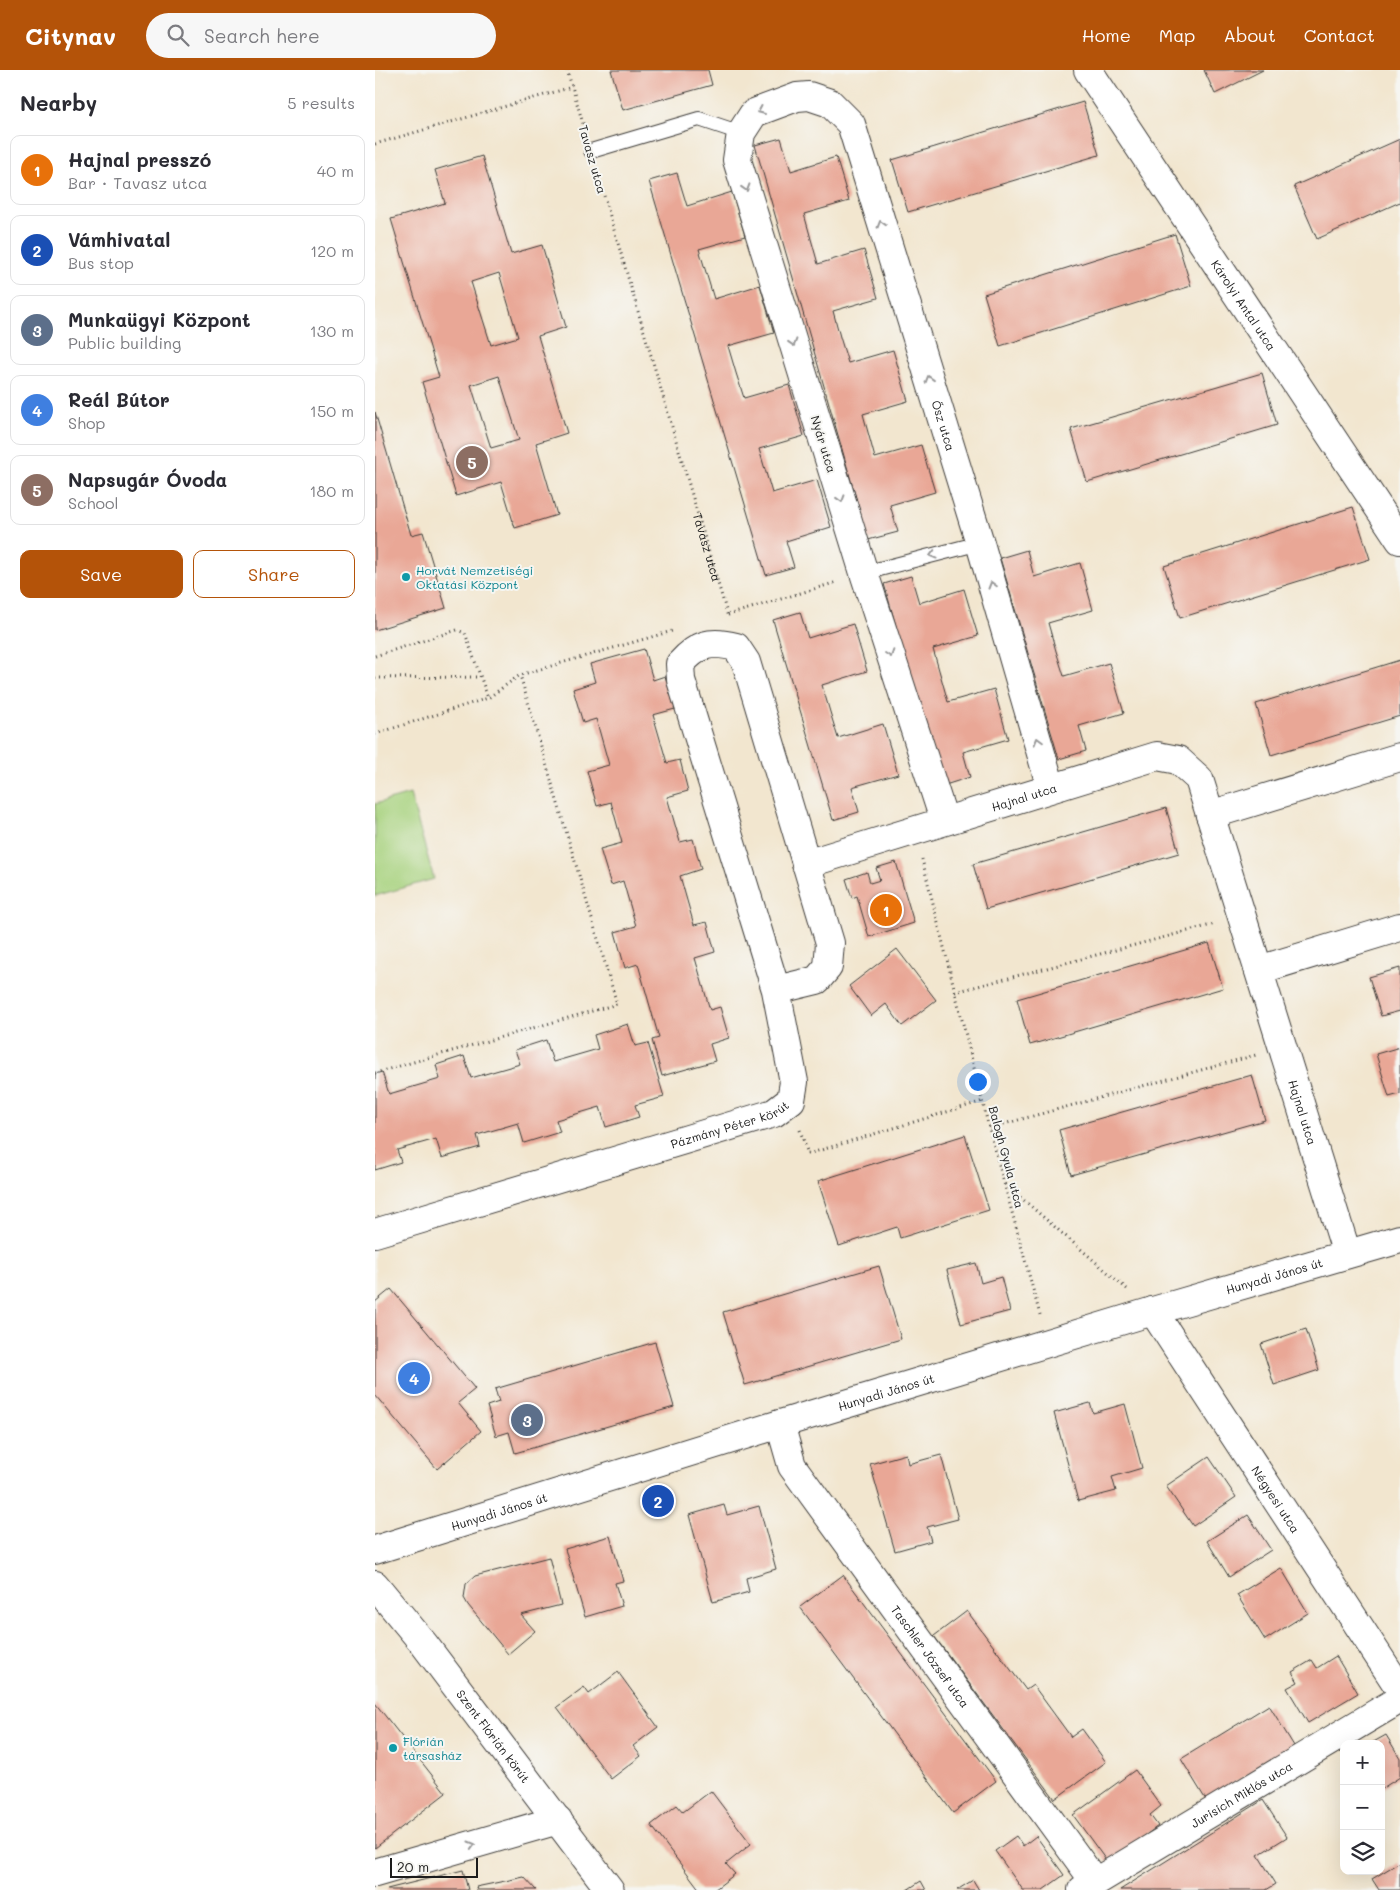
<!DOCTYPE html>
<html lang="en">
<head>
<meta charset="utf-8">
<style>
	body { margin:0; font-family:Mali,sans-serif; background:#f7f7f7; color:#2b2b33 }
	.controls { position:absolute; right:15px; bottom:15px; display:grid; overflow:hidden; border-radius:10px; box-shadow:0 5px 20px #0002 }
	.controls button { width:45px; height:45px; display:grid; place-items:center; padding:0; border:0; border-bottom:1px solid #e1e1e2; background:#fff; color:#2b2b33; font:25px sans-serif }
	.scale { position:absolute; left:15px; bottom:12px; width:88px; box-sizing:border-box; padding-left:5px; border:2px solid #1c1c1c; border-top:0; font-size:14px; line-height:18px; white-space:nowrap; color:#1c1c1c; -webkit-text-stroke:4px #f6f6f2; paint-order:stroke }
	.you { position:absolute; left:602px; top:1011px; width:18px; height:18px; margin:-12px; border:4px solid #fff; border-radius:50%; background:#1a73e8; box-shadow:0 0 0 8px #1a73e833 }
	.badge { display:grid; place-items:center; width:32px; height:32px; border-radius:50%; background:#b45309; color:#fff; font-size:16px; font-weight:700 }
	.pin { position:absolute; translate:-50% -50%; border:2px solid #fff; box-shadow:0 1px 5px #0006 }
	.list { margin:0; padding:0; list-style:none }
	h2 { display:flex; justify-content:space-between; align-items:center; height:65px; margin:0; padding:0 20px; font-size:21px }
	h2 small { font-size:16px; font-weight:400; color:#7c7c81 }
	.list li { display:grid; grid-template-columns:32px 1fr auto; gap:15px; align-items:center; box-sizing:border-box; height:70px; margin:0 10px 10px; padding:0 10px; border:1px solid #e1e1e2; border-radius:10px }
	.list b { display:block; font-size:19px; white-space:nowrap }
	.list p { margin:0; font-size:16px; white-space:nowrap; color:#7c7c81 }
	.list em { font-size:16px; font-style:normal; color:#7c7c81 }
	.actions { display:flex; gap:10px; padding:15px 20px }
	.actions a { flex:1; padding:11px 0; border:1px solid #b45309; border-radius:10px; text-align:center; font-size:18px; color:#b45309 }
	.actions .main { background:#b45309; color:#fff }
	.icon { flex:none; width:28px; height:28px; fill:none; stroke:currentColor; stroke-width:2; stroke-linecap:round; stroke-linejoin:round }
	.map { position:relative; flex:none; width:1025px; height:1820px; overflow:hidden }
	header { display:flex; align-items:center; gap:30px; box-sizing:border-box; height:70px; padding:0 25px; background:#b45309; color:#fff }
	header strong { font-size:24px }
	nav { display:flex; gap:28px; margin-inline-start:auto; font-size:18px }
	.search { width:350px; height:45px; background:#f7f7f7; display:flex; align-items:center; gap:12px; box-sizing:border-box; padding:0 18px; border-radius:28px; color:#7c7c81; font-size:19px }
	main { display:flex }
	aside { flex:1; background:#fff }
	.map>svg:first-child { display:block }
</style>
</head>
<body>
<header>
<strong>Citynav</strong>
<div class="search"><svg class="icon" aria-label="search" viewBox="0 0 24 24"><circle cx="10" cy="10" r="6"/><path d="M15 15l6 6"/></svg>Search here</div>
<nav><a>Home</a><a>Map</a><a>About</a><a>Contact</a></nav>
</header>
<main>
<aside>
<h2>Nearby<small>5 results</small></h2>
<ul class="list">
<li><span class="badge" style="background:#e8710a">1</span><div><b>Hajnal presszó</b><p>Bar · Tavasz utca</p></div><em>40 m</em></li>
<li><span class="badge" style="background:#1a4fb4">2</span><div><b>Vámhivatal</b><p>Bus stop</p></div><em>120 m</em></li>
<li><span class="badge" style="background:#5c6f8a">3</span><div><b>Munkaügyi Központ</b><p>Public building</p></div><em>130 m</em></li>
<li><span class="badge" style="background:#3f7fe0">4</span><div><b>Reál Bútor</b><p>Shop</p></div><em>150 m</em></li>
<li><span class="badge" style="background:#8d6e63">5</span><div><b>Napsugár Óvoda</b><p>School</p></div><em>180 m</em></li>
</ul>
<div class="actions"><a class="main">Save</a><a>Share</a></div>
</aside>
<div class="map">
<svg width="1025" height="1820" viewBox="0 0 1025 1820">
	<rect width="100%" height="100%" fill="#f6f6f2"/>
	<filter id="ink" filterUnits="userSpaceOnUse"><feTurbulence type="fractalNoise" baseFrequency=".02" numOctaves="2"/><feDisplacementMap in="SourceGraphic" scale="10" xChannelSelector="R" yChannelSelector="G"/><feConvolveMatrix kernelMatrix="1 2 1 2 8 2 1 2 1" color-interpolation-filters="sRGB"/></filter>
	<filter id="wash" filterUnits="userSpaceOnUse"><feTurbulence type="fractalNoise" baseFrequency=".0096" numOctaves="4" result="noise"/><feDisplacementMap in="SourceGraphic" scale="20" xChannelSelector="R" yChannelSelector="G"/><feGaussianBlur stdDeviation="1.12" result="paint"/><feColorMatrix in="noise" values="0 0 0 0 0 0 0 0 0 0 0 0 0 0 0 0 0 1.4 0 .05"/><feComposite in="paint" operator="in"/></filter>
	<g filter="url(#wash)">
		<rect width="100%" height="100%" fill="#f2e6cf"/>
		<path fill="#a7d27e" stroke="#62774d" d="M35,724L59,809L0,826V734Z"/>
		<g id="blocks">
			<g fill="#e9a796" fill-rule="evenodd">
				<path d="M236,0H333L337,15L248,40Z"/>
				<path d="M829,0H888L840,24Z"/>
				<path d="M708,32L724,85L533,142L517,90Z"/>
				<path d="M406,68L416,101L461,87L474,131L429,144L443,194L489,180L503,228L458,241L465,267L473,293L518,280L533,331L488,344L500,388L546,375L560,422L515,435L523,462L493,470L380,75Z"/>
				<path d="M1025,69V132L942,169L919,116Z"/>
				<path d="M107,86L136,184L167,175L191,257L163,266L192,363L161,373L182,445L140,458L126,412L81,426L47,312L64,307L16,149L70,133L60,100ZM124,203L143,267L116,275L96,212ZM124,306L144,370L116,378L96,315Z"/>
				<path d="M302,103L312,136L357,122L370,166L324,179L339,229L385,215L399,263L353,276L361,303L369,328L414,315L429,366L384,379L397,423L442,410L456,457L411,471L419,497L391,505L274,111Z"/>
				<path d="M800,164L816,216L625,276L609,224Z"/>
				<path d="M887,303L902,355L712,412L696,359Z"/>
				<path d="M0,342L36,465L48,462L71,538L0,560Z"/>
				<path d="M978,437L995,489L805,548L789,496Z"/>
				<path d="M652,480L659,507L705,493L718,540L673,553L681,581L689,606L734,593L749,643L704,656L711,681L684,689L625,488Z"/>
				<path d="M536,506L544,533L589,519L603,566L558,579L573,632L619,619L633,669L588,682L595,707L567,716L509,514Z"/>
				<path d="M425,542L433,568L478,554L492,601L447,615L455,642L463,668L508,654L523,704L477,717L484,742L458,750L398,550Z"/>
				<path d="M269,579L278,610L290,606L300,639L278,645L292,693L305,690L313,721L292,727L305,772L318,769L326,799L305,806L319,855L332,852L340,882L320,888L335,940L345,937L354,968L335,974L340,991L287,1006L277,970L284,968L263,894L250,898L240,862L261,856L248,811L236,815L225,779L247,773L236,732L222,736L212,701L234,695L221,649L208,653L198,619L220,612L215,594Z"/>
				<path d="M1025,590V646L896,685L881,634Z"/>
				<path d="M791,738L804,783L611,839L598,794Z"/>
				<path d="M521,792L539,853L494,867L482,826L477,828L471,809L492,802L495,813L505,810L501,798Z"/>
				<path d="M834,873L848,918L655,975L642,929Z"/>
				<path d="M522,879L561,930L527,956L511,934L496,946L474,916Z"/>
				<path d="M1025,898V941L1006,946L994,907Z"/>
				<path d="M253,954L260,976L273,973L289,1027L260,1035L264,1047L231,1057L225,1037L181,1050L185,1062L149,1073L143,1053L102,1065L105,1077L67,1088L61,1069L22,1080L26,1092L0,1100V1004L7,1002L14,1024L65,1009L61,995L89,986L96,1008L145,994L140,980L171,970L178,992L223,979L219,965Z"/>
				<path d="M1025,977V1024L1014,1027L1001,984Z"/>
				<path d="M877,1005L890,1050L696,1105L684,1060Z"/>
				<path d="M590,1065L614,1140L525,1168L522,1157L464,1176L443,1111Z"/>
				<path d="M601,1193L606,1213L626,1207L635,1241L586,1254L572,1200Z"/>
				<path d="M504,1196L526,1269L370,1315L348,1242Z"/>
				<path d="M16,1219L100,1319L83,1333L106,1361L62,1399L0,1325V1232Z"/>
				<path d="M931,1259L944,1300L899,1315L886,1274Z"/>
				<path d="M280,1272L299,1337L140,1383L134,1362L121,1366L112,1336L124,1332L120,1319Z"/>
				<path d="M715,1333L718,1343L750,1334L767,1398L737,1407L741,1421L703,1431L679,1343Z"/>
				<path d="M531,1384L533,1394L566,1385L583,1449L552,1457L556,1471L520,1481L495,1394Z"/>
				<path d="M834,1387L861,1427L818,1456L791,1416Z"/>
				<path d="M349,1435L352,1445L384,1436L401,1499L371,1508L374,1522L338,1532L314,1445Z"/>
				<path d="M873,1445L896,1480L854,1507L832,1471Z"/>
				<path d="M235,1466L248,1511L240,1513L247,1536L210,1547L190,1479Z"/>
				<path d="M174,1487L186,1535L146,1545L160,1561L133,1584L93,1535L89,1528L91,1514L100,1506Z"/>
				<path d="M906,1498L933,1543L890,1570L862,1525Z"/>
				<path d="M468,1505L621,1711L578,1743L425,1537Z"/>
				<path d="M592,1541L651,1620L658,1615L696,1667L707,1659L731,1692L680,1729L559,1566Z"/>
				<path d="M961,1586L983,1623L933,1653L912,1618L923,1612L917,1602L937,1590L942,1598Z"/>
				<path d="M243,1602L283,1657L258,1676L266,1686L236,1709L182,1637L209,1617L214,1624Z"/>
				<path d="M0,1633L71,1723L0,1778Z"/>
				<path d="M894,1635L919,1676L831,1730L806,1689Z"/>
				<path d="M1011,1665L1025,1688V1707L1006,1719V1674H995Z"/>
				<path d="M760,1700L786,1736L775,1745L783,1756L733,1793L698,1745Z"/>
				<path d="M336,1721L376,1774L351,1794L360,1804L339,1820H325L276,1755L302,1735L308,1742Z"/>
				<path d="M888,1730L912,1767L883,1785L901,1814L891,1820H745Z"/>
				<path d="M641,1766L648,1776L661,1766L689,1805L668,1820H648L620,1781Z"/>
				<path d="M1025,1792V1820H1004L997,1809Z"/>
				<path d="M88,1800L93,1820H12V1819Z"/>
				<path d="M149,1807L161,1820H102L101,1817Z"/>
				<path d="M598,1810L604,1820H582Z"/>
				<path d="M546,1811L551,1820H532Z"/>
			</g>
		</g>
	</g>
	<g filter="url(#ink)">
		<use href="#blocks" fill-opacity="0" stroke="#3c3a37" stroke-width="1"/>
		<g fill="none" stroke-linecap="round" stroke-linejoin="round">
			<g stroke="#3c3a37" stroke-width="16">
				<g id="lane">
					<path d="M216,81L324,49L366,63"/>
					<path d="M489,503L605,473"/>
				</g>
			</g>
			<g stroke="#3c3a37" stroke-width="30">
				<g id="street">
					<path id="s2" d="M713,0L1025,470"/>
					<path d="M835,745L1025,687"/>
					<path id="s3" d="M569,750L489,503L362,90L366,63L379,43L422,27L434,26L455,33L476,54L605,473L676,718"/>
					<path id="s4" d="M431,794L782,686L803,690L824,709L972,1184"/>
					<path d="M884,900L1025,857"/>
					<path id="s5" d="M0,1163L399,1043L416,1030L419,1012L401,920L306,610L305,594C323,574 335,570 361,577L371,592L455,873L453,897L442,910L401,920"/>
					<path id="s6" d="M778,1241L1025,1619"/>
					<path id="s7" d="M405,1354L417,1396L720,1812"/>
					<path d="M0,1803L183,1750"/>
					<path id="s8" d="M707,1820L1025,1629"/>
				</g>
			</g>
			<g stroke="#3c3a37" stroke-width="30">
				<g id="secondary">
					<path id="s9" d="M0,1480L405,1354L778,1241L1025,1169"/>
					<path id="s10" d="M0,1515L49,1574L235,1820"/>
				</g>
			</g>
			<g stroke="#3c3a37" stroke-width="3" stroke-dasharray="1 4" stroke-linecap="butt">
				<path d="M192,0L210,60"/>
				<path d="M0,74L197,17"/>
				<path id="s1" d="M222,102L353,547"/>
				<path d="M353,545L462,512"/>
				<path d="M0,586L82,560L90,563L113,628"/>
				<path d="M0,608L105,607"/>
				<path d="M0,664L113,628L145,605L297,561"/>
				<path d="M547,789L614,1058L665,1245"/>
				<path d="M580,922L840,854"/>
				<path d="M0,1003L242,934L145,605"/>
				<path d="M614,1058L881,985"/>
				<path d="M425,1060L433,1084L608,1031"/>
				<path d="M630,1114L752,1219"/>
			</g>
			<use href="#lane" stroke="#fff" stroke-width="14"/>
			<use href="#street" stroke="#fff" stroke-width="28"/>
			<use href="#secondary" stroke="#fff" stroke-width="28"/>
		</g>
		<defs><path id="oneway-chevron" d="M-2-3.5L2.5 0L-2 3.5" fill="none" stroke-width="1.6" stroke-linecap="round" stroke-linejoin="round" transform="scale(1.25)"/></defs>
		<g stroke="#999">
			<use href="#oneway-chevron" transform="translate(386 41) rotate(156)"/>
			<use href="#oneway-chevron" transform="translate(371 118) rotate(73)"/>
			<use href="#oneway-chevron" transform="translate(506 154) rotate(-107)"/>
			<use href="#oneway-chevron" transform="translate(418 273) rotate(73)"/>
			<use href="#oneway-chevron" transform="translate(554 309) rotate(-107)"/>
			<use href="#oneway-chevron" transform="translate(466 429) rotate(73)"/>
			<use href="#oneway-chevron" transform="translate(558 485) rotate(165)"/>
			<use href="#oneway-chevron" transform="translate(617 515) rotate(-106)"/>
			<use href="#oneway-chevron" transform="translate(515 584) rotate(72)"/>
			<use href="#oneway-chevron" transform="translate(663 671) rotate(-106)"/>
			<use href="#oneway-chevron" transform="translate(97 1775) rotate(-16)"/>
		</g>
	</g>
	<g fill="#0f9aa8" stroke="#f6f6f2" stroke-width="2">
		<circle cx="31" cy="507" r="5"/>
		<circle cx="18" cy="1678" r="5"/>
	</g>
	<g text-anchor="middle" dominant-baseline="central" stroke-width="4" stroke-linejoin="round" paint-order="stroke">
		<g font-size="12" fill="#1c1c1c" stroke="#f6f6f2">
			<text transform="translate(218 89) rotate(74)">Tavasz utca</text>
			<text stroke="none"><textPath href="#s2" startOffset="282">Károlyi Antal utca</textPath></text>
			<text stroke="none"><textPath href="#s3" startOffset="1168">Ősz utca</textPath></text>
			<text transform="translate(449 374) rotate(73)">Nyár utca</text>
			<text stroke="none"><textPath href="#s1" startOffset="391">Tavasz utca</textPath></text>
			<text stroke="none"><textPath href="#s4" startOffset="228">Hajnal utca</textPath></text>
			<text stroke="none"><textPath href="#s4" startOffset="766">Hajnal utca</textPath></text>
			<text stroke="none"><textPath href="#s5" startOffset="371">Pázmány Péter körút</textPath></text>
			<text transform="translate(632 1087) rotate(75)">Balogh Gyula utca</text>
			<text stroke="none"><textPath href="#s9" startOffset="940">Hunyadi János út</textPath></text>
			<text stroke="none"><textPath href="#s9" startOffset="535">Hunyadi János út</textPath></text>
			<text stroke="none"><textPath href="#s6" startOffset="225">Négyesi utca</textPath></text>
			<text stroke="none"><textPath href="#s9" startOffset="130">Hunyadi János út</textPath></text>
			<text stroke="none"><textPath href="#s7" startOffset="279">Taschler József utca</textPath></text>
			<text stroke="none"><textPath href="#s10" startOffset="192">Szent Flórián körút</textPath></text>
			<text stroke="none"><textPath href="#s8" startOffset="186">Jurisich Miklós utca</textPath></text>
		</g>
		<g font-size="12" fill="#0d838f" stroke="#f6f6f2" text-anchor="start">
			<text x="41" y="500">Horvát Nemzetiségi<tspan x="41" dy="14">Oktatási Központ</tspan></text>
			<text x="28" y="1671">Flórián<tspan x="28" dy="14">társasház</tspan></text>
		</g>
	</g>
</svg>
<div class="controls">
<button>+</button>
<button>−</button>
<button><svg class="icon" aria-label="layers" viewBox="0 0 24 24"><path d="M12 4l9 5-9 5-9-5zM3 14l9 5 9-5"/></svg></button>
</div>
<div class="scale">20 m</div>
<div class="you"></div>
<div class="pin badge" style="left:511px;top:840px;background:#e8710a">1</div>
<div class="pin badge" style="left:283px;top:1431px;background:#1a4fb4">2</div>
<div class="pin badge" style="left:152px;top:1350px;background:#5c6f8a">3</div>
<div class="pin badge" style="left:39px;top:1308px;background:#3f7fe0">4</div>
<div class="pin badge" style="left:97px;top:392px;background:#8d6e63">5</div>
</div>
</main>
</body>
</html>
